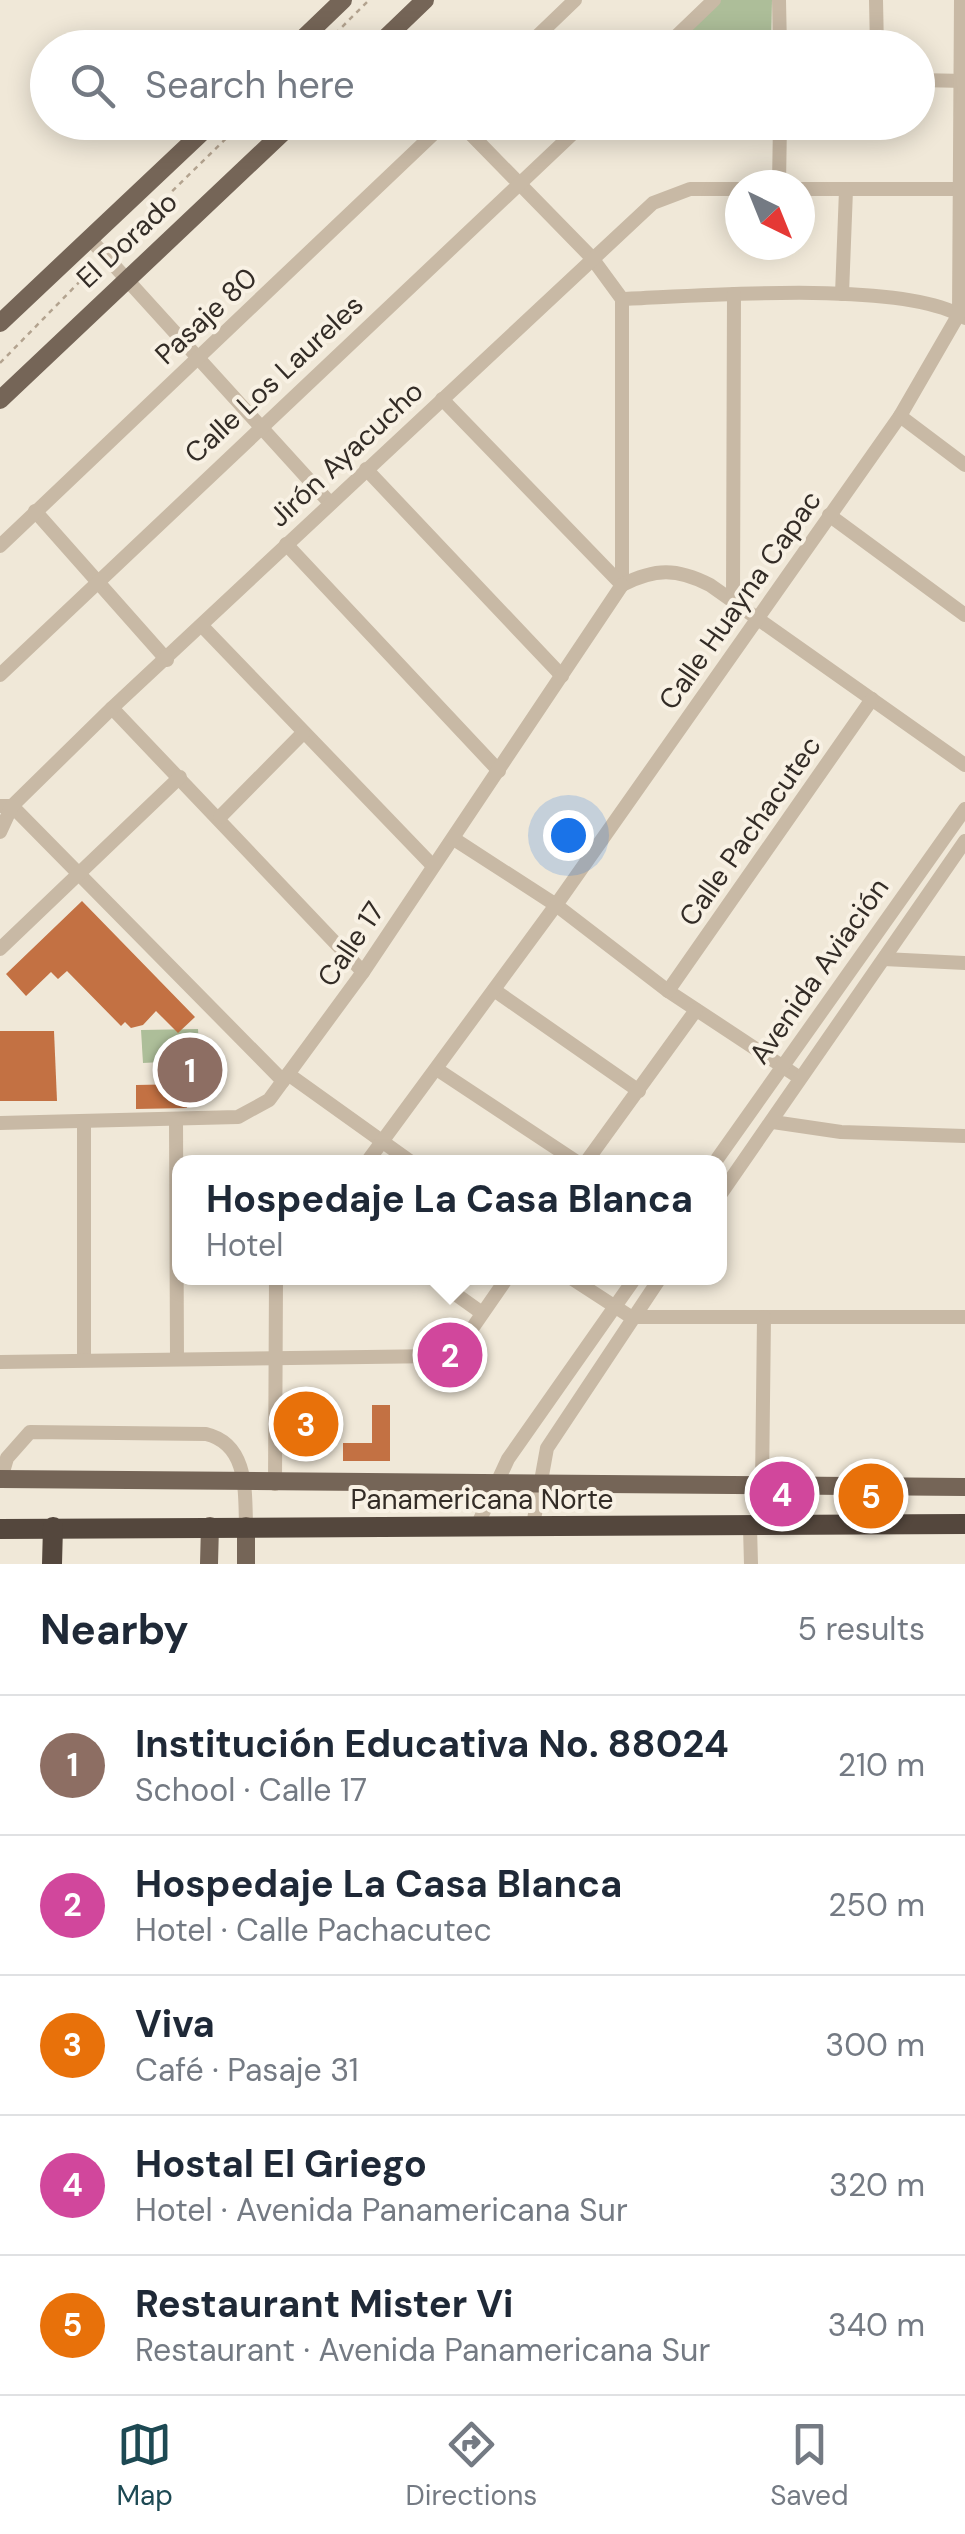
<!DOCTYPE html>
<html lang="en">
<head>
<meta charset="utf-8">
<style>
	body { margin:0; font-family:"DM Sans",sans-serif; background:#f6f6f7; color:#1f2937 }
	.compass { position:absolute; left:725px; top:170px; width:90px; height:90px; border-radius:50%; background:#fff; box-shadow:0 5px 25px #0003; rotate:137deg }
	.you { position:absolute; left:568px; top:835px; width:35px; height:35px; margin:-25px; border:8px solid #fff; border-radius:50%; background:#1a73e8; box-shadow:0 0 0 15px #1a73e833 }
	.badge { display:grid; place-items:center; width:65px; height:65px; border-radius:50%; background:#1d4953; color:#fff; font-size:32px; font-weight:700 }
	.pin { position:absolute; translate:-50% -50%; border:5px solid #fff; box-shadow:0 2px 10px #0006 }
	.popup { position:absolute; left:172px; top:1155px; width:555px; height:130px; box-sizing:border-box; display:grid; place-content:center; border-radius:20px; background:#fff; filter:drop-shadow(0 2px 8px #0005); font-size:32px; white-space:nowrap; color:#747a83 }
	.popup b { font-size:38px; color:#1f2937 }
	.popup::after { content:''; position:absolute; left:50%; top:100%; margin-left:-20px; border:20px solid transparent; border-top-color:#fff }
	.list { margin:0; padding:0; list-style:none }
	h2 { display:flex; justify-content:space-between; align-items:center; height:130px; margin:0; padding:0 40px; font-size:42px }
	h2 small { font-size:32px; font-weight:400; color:#747a83 }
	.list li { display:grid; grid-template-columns:65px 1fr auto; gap:30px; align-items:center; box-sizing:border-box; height:140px; padding:0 40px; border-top:2px solid #e0e1e3 }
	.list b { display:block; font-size:38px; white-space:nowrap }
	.list p { margin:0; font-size:32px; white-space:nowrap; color:#747a83 }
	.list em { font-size:32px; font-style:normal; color:#747a83 }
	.icon { flex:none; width:55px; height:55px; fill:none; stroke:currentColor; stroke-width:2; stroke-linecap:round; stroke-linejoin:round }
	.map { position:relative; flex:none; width:965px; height:1564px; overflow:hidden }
	.search { position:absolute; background:#fff; box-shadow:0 5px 25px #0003; left:30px; right:30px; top:30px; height:110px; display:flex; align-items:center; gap:25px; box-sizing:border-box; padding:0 35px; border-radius:55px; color:#747a83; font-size:38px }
	.sheet { height:830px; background:#fff }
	nav { display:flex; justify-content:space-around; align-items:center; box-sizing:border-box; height:140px; border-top:2px solid #e0e1e3; background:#fff; font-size:28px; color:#747a83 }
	nav a { display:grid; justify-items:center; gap:5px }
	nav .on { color:#1d4953 }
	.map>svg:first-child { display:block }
</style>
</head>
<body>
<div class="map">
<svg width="965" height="1564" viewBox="0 0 965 1564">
	<rect width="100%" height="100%" fill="#f0e8d8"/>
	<g fill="#adbe99">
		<path d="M720,0H772L771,47L671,48Z"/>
		<path d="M198,1029L200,1060L143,1063L141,1030Z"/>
	</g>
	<g fill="#c37143">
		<path d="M82,901L195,1017L178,1033L156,1011L143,1025L131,1028L125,1022L121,1026L67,971L58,979L51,972L26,996L6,974Z"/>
		<path d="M0,1031H54L57,1101H0Z"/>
		<path d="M186,1084L187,1108L136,1109V1085Z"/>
		<path d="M372,1405H390V1461H343V1443H372Z"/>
	</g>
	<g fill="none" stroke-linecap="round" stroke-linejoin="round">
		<g stroke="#b3a38f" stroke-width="2.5" stroke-dasharray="5 5" stroke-linecap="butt">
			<path d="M321,48L369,0"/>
			<path d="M115,247L243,122"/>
			<path d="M0,363L95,266"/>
		</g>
		<g stroke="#c8b9a5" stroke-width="14">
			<path d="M779,0L780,48"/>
			<path d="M876,0L877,48"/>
			<path d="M525,48L575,0"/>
			<path d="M664,48L714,0"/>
			<path d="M918,80L965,81"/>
			<path d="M459,122L592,258L622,299"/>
			<path d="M779,185L780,122"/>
			<path d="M800,189H965"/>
			<path d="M90,239L330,503"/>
			<path d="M842,294L846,190"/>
			<path d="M622,299C699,296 905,279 965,318"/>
			<path d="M622,299V585"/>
			<path d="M442,399L622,585"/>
			<path d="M900,416L965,465"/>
			<path d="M366,469L562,676"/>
			<path d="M35,511L167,660"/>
			<path d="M829,515L965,615"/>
			<path d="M286,544L499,771"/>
			<path d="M0,546L446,122"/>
			<path d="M622,585C655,568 677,568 710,585L965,765"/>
			<path d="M733,599L734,294"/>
			<path d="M202,626L433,866"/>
			<path d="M0,675L585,122"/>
			<path d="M112,708L363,972"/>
			<path d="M0,806H12L283,1081"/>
			<path d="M220,817L303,733"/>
			<path d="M0,832L12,806L112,708L653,203L690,189H740"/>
			<path d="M454,839L556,905L668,991L800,1078"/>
			<path d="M0,949L180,777"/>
			<path d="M884,959L965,963"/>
			<path d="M494,990L639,1091"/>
			<path d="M668,991L872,699"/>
			<path d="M438,1070L577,1162"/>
			<path d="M288,1074L411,1162"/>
			<path d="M176,1120L177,1359"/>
			<path d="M773,1122L841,1132L965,1136"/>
			<path d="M0,1123L238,1117L269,1100L363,972L622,585"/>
			<path d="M367,1162L556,905L900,416L959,314L961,0"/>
			<path d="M586,1162L696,1010"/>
			<path d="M715,1162L965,809"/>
			<path d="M720,1195L965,841"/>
			<path d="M433,1278L482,1313"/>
			<path d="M571,1278L631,1317H965"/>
			<path d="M84,1360V1121"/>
			<path d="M0,1362L441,1356L460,1346L507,1278"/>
			<path d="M1,1479L7,1458L30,1432L206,1434C248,1444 245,1491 246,1526"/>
			<path d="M275,1484L276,1278"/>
			<path d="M762,1484L764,1317"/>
			<path d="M533,1525L547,1448L660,1278"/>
			<path d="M477,1526L508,1459L635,1278"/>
			<path d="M750,1527L751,1564"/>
		</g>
		<g stroke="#756557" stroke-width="18">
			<path d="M293,48L343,0"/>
			<path d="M375,48L425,0"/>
			<path d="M0,323L213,122"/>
			<path d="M0,400L294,122"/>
			<path d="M0,1479L965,1487"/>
			<path d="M246,1526V1564"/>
			<path d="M209,1564L210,1526"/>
		</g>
		<g stroke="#54473d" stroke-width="20">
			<path d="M0,1529L965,1524"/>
			<path d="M52,1564L53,1527"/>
		</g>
	</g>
	<g text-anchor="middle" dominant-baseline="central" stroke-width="8" stroke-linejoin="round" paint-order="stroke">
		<g font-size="28" fill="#332c26" stroke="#f8f1e4">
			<text transform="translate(127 240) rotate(-43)">El Dorado</text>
			<text transform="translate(206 316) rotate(-43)">Pasaje 80</text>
			<text transform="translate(274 379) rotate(-43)">Calle Los Laureles</text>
			<text transform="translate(346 454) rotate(-43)">Jirón Ayacucho</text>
			<text transform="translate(740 600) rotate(-55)">Calle Huayna Capac</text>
			<text transform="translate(750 831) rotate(-55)">Calle Pachacutec</text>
			<text transform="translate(351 944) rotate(-56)">Calle 17</text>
			<text transform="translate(819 971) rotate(-55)">Avenida Aviación</text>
			<text x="482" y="1499">Panamericana Norte</text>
		</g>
	</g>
</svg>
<svg class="compass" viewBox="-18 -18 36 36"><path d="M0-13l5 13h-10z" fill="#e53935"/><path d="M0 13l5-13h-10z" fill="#747a83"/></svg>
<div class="you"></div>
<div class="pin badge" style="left:190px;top:1070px;background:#8d6e63">1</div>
<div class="pin badge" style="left:450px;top:1355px;background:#d1479c">2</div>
<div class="popup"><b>Hospedaje La Casa Blanca</b>Hotel</div>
<div class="pin badge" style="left:306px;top:1424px;background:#e8710a">3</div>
<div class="pin badge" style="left:782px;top:1494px;background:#d1479c">4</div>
<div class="pin badge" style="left:871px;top:1496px;background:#e8710a">5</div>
<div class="search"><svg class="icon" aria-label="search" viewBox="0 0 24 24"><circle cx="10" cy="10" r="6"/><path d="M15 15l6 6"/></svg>Search here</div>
</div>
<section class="sheet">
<h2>Nearby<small>5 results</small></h2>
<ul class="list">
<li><span class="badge" style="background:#8d6e63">1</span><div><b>Institución Educativa No. 88024</b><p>School · Calle 17</p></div><em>210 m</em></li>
<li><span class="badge" style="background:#d1479c">2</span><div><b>Hospedaje La Casa Blanca</b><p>Hotel · Calle Pachacutec</p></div><em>250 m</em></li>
<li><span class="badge" style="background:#e8710a">3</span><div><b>Viva</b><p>Café · Pasaje 31</p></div><em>300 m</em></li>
<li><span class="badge" style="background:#d1479c">4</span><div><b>Hostal El Griego</b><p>Hotel · Avenida Panamericana Sur</p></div><em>320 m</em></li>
<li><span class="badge" style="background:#e8710a">5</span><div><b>Restaurant Mister Vi</b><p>Restaurant · Avenida Panamericana Sur</p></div><em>340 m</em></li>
</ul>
</section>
<nav>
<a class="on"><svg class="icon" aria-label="map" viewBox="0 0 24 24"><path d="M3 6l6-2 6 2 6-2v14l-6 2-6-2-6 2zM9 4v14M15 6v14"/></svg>Map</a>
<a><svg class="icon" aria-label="directions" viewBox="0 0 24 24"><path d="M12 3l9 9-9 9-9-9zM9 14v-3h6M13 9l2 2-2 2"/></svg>Directions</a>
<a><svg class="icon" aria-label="saved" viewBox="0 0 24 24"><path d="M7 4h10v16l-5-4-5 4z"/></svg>Saved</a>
</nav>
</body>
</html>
